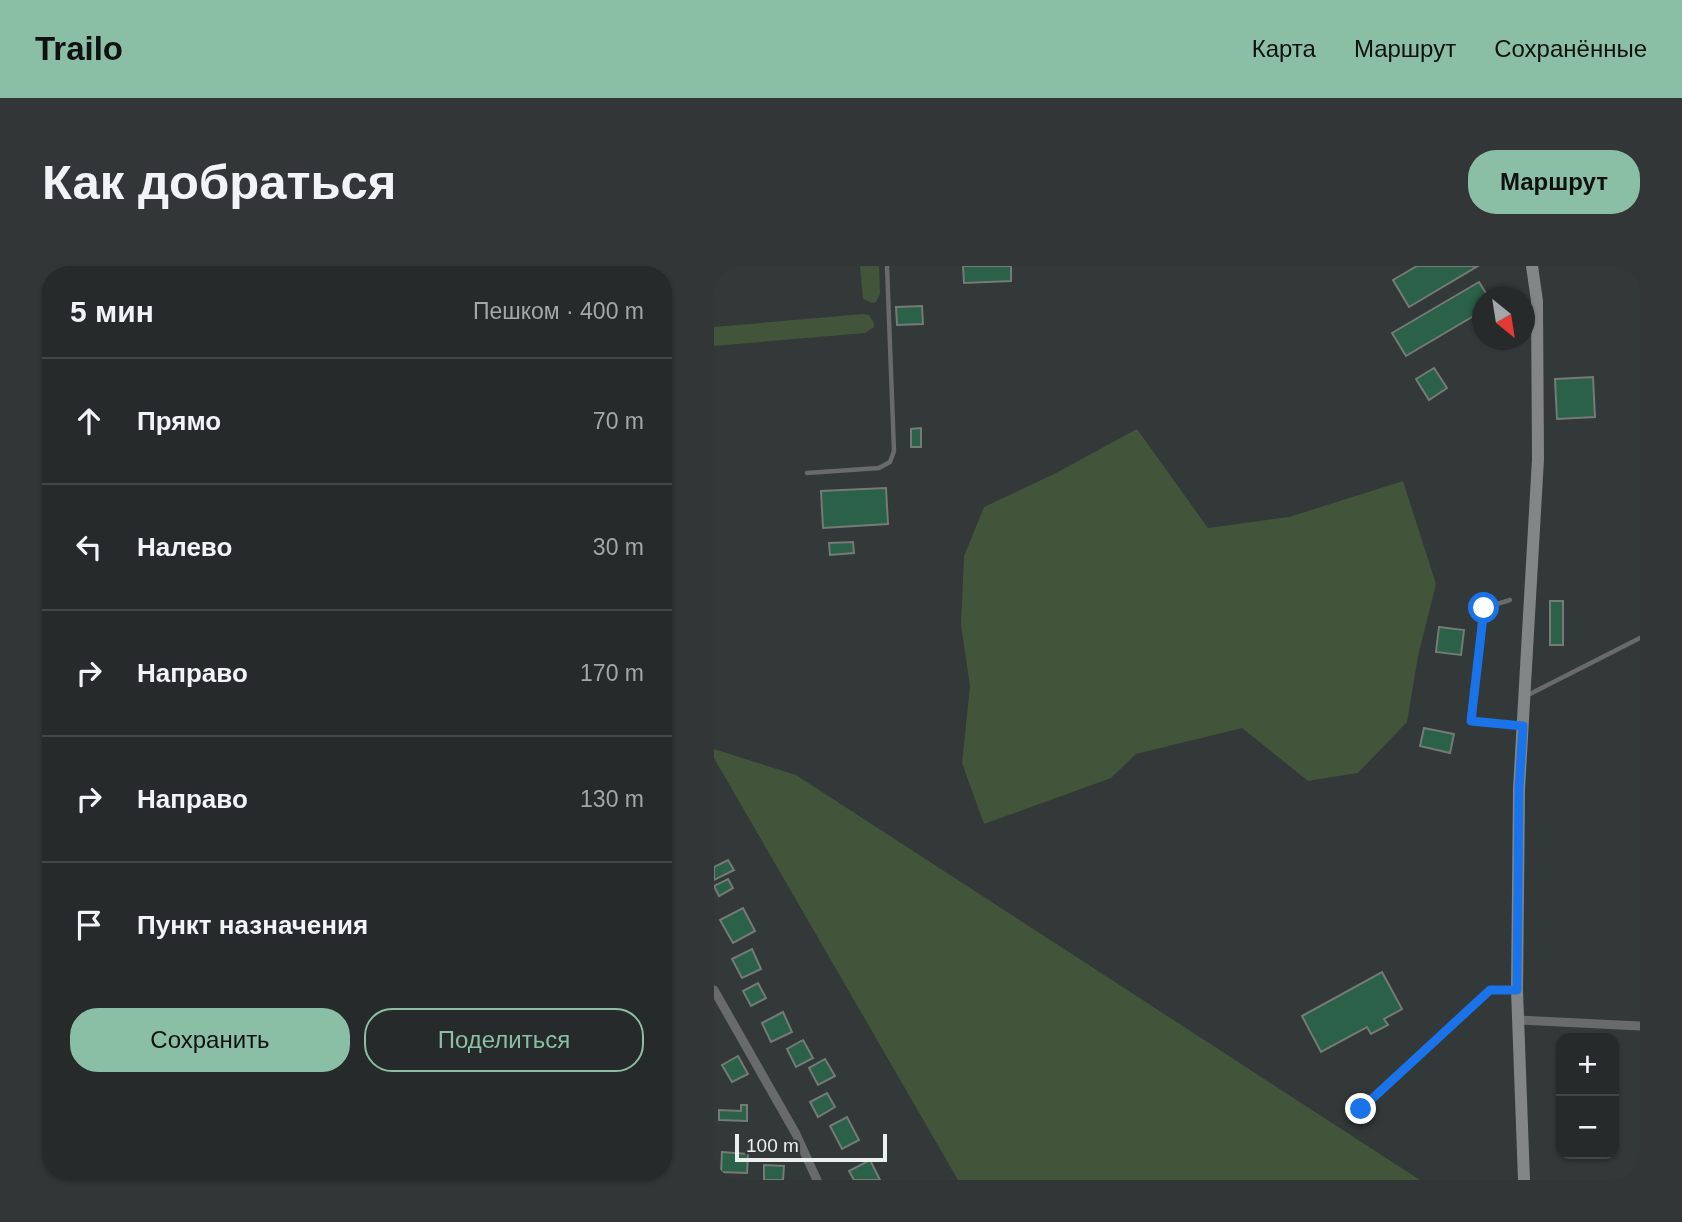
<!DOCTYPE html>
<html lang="ru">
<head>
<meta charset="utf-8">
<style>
	body { margin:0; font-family:Arial,sans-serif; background:#323636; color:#f1f3f6 }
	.controls { position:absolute; right:21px; bottom:21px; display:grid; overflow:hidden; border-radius:14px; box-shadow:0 2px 5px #0004 }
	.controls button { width:63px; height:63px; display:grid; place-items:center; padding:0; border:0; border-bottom:2px solid #424647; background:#262a2a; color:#f1f3f6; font:35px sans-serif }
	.compass { position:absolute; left:758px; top:21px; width:63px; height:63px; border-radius:50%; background:#262a2a; box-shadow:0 2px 5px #0004; rotate:150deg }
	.scale { position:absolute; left:21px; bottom:18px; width:152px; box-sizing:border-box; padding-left:7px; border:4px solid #ebefee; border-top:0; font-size:19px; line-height:24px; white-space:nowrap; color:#ebefee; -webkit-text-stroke:5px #333838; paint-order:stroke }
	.stop { position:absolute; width:21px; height:21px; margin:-16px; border:5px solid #1a73e8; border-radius:50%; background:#fff }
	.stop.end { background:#1a73e8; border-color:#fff; box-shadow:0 2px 7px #0008 }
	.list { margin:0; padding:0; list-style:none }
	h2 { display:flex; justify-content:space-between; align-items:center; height:91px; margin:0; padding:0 28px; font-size:30px }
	h2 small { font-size:23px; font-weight:400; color:#a4a7a8 }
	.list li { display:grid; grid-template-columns:46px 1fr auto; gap:21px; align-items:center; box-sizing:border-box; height:126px; padding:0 28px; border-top:2px solid #424647 }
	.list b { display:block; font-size:26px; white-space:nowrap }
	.list em { font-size:23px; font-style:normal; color:#a4a7a8 }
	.actions { display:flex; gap:14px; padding:21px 28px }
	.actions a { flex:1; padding:16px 0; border:2px solid #8abfa5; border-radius:28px; text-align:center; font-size:24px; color:#8abfa5 }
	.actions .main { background:#8abfa5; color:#111 }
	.icon { flex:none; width:38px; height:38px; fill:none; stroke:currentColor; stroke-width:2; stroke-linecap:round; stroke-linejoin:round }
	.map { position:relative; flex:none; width:926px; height:914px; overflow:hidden; border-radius:28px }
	header { display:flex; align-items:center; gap:42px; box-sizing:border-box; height:98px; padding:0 35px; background:#8abfa5; color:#111 }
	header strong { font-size:33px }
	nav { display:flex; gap:38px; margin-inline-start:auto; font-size:24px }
	.intro { display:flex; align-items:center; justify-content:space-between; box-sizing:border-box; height:168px; padding:0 42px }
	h1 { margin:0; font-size:49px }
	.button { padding:18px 32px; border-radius:28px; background:#8abfa5; color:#111; font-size:24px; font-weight:700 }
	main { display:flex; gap:42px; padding:0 42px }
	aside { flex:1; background:#262a2a; border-radius:28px; box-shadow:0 2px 5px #0004 }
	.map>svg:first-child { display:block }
</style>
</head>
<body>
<header>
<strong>Trailo</strong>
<nav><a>Карта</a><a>Маршрут</a><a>Сохранённые</a></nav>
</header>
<div class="intro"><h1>Как добраться</h1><a class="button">Маршрут</a></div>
<main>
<aside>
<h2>5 мин<small>Пешком · 400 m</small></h2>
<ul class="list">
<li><svg class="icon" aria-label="ahead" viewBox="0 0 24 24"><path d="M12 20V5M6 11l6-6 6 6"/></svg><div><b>Прямо</b></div><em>70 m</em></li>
<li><svg class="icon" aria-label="left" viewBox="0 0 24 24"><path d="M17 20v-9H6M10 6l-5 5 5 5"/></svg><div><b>Налево</b></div><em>30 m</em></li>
<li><svg class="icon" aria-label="right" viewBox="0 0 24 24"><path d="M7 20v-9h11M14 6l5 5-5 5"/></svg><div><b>Направо</b></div><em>170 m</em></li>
<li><svg class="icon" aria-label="right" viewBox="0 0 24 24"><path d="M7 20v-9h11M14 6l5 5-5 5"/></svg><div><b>Направо</b></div><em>130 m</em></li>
<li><svg class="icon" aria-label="arrive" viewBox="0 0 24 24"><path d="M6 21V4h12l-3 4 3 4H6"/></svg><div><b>Пункт назначения</b></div></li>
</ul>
<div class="actions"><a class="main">Сохранить</a><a>Поделиться</a></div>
</aside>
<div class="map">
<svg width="926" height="914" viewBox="0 0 926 914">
	<rect width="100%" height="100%" fill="#333838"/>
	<g fill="#42543a">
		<path d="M146,0H165L166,28L162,36L158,37L149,33Z"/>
		<path d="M149,48L155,49L160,57V61L151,67L0,80V61Z"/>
		<path d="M423,163L494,262L575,251L689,215L722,318L704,390L693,456L644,507L594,515L528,462L422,488L397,512L270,558L248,497L256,420L247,359L250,290L270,241L342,207Z"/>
		<path d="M0,483L82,509L706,914H244L0,492Z"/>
	</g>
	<g fill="#2a6148" stroke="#757a77" stroke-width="2">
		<path d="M249,0H297V15L250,17Z"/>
		<path d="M703,0H764L695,41L679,14Z"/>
		<path d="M765,16L775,32H768V45L692,90L678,67Z"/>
		<path d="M208,40L209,58L183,59L182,41Z"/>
		<path d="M720,102L733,122L715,134L702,113Z"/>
		<path d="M879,111L881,151L843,153L841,113Z"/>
		<path d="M207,162V181H197V163Z"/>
		<path d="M172,222L174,258L109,262L107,225Z"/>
		<path d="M139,276L140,287L116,289L115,277Z"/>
		<rect x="836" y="335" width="13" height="44"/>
		<path d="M725,361L750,364L747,389L722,386Z"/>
		<path d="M710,462L740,468L736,487L706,480Z"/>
		<path d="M14,594L20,604L0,614V601Z"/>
		<path d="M14,613L19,622L5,630L0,620Z"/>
		<path d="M29,642L41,665L19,677L6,654Z"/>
		<path d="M38,683L47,703L28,712L18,693Z"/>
		<path d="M668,706L688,743L670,753L674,759L657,768L653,761L607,786L588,750Z"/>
		<path d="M44,717L52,732L37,740L29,725Z"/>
		<path d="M69,746L78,766L57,776L48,757Z"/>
		<path d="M89,774L99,792L82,801L73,783Z"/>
		<path d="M24,790L34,808L18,816L8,799Z"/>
		<path d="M111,793L121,810L104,819L95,802Z"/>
		<path d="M113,827L121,841L104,851L96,836Z"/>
		<path d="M27,839H33V855L5,854V844L27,845Z"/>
		<path d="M133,851L145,874L128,883L116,860Z"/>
		<path d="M8,886L34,888L33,907L7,906Z"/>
		<path d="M156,894L166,914H140L135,905Z"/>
		<path d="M50,899L70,900L69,914H50Z"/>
	</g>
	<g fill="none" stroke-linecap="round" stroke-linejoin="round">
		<g stroke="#686a6b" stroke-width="4.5">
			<path d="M93,207L165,202L176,196L180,185L173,0"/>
			<path d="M796,334L770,342L757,455L808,460"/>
			<path d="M812,430L926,372"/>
			<path d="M647,843L776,724H802"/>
		</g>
		<g stroke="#686a6b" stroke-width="9">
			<path d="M0,724L82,868L103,914"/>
			<path d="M804,754L926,760"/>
		</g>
		<path stroke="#828687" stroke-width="12" d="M810,914L803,724L805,523L824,193L823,35L818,0"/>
	</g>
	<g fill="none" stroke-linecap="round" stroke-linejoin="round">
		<path stroke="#1a73e8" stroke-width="9" d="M647,843L776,724H803L805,523L809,460L757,455L770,342"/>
	</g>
</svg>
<div class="controls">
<button>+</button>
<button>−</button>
</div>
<svg class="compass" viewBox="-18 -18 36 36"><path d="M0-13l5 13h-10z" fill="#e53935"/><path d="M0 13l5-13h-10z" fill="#a4a7a8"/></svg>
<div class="scale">100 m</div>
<div class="stop" style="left:770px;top:342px"></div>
<div class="stop end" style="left:647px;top:843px"></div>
</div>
</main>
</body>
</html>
